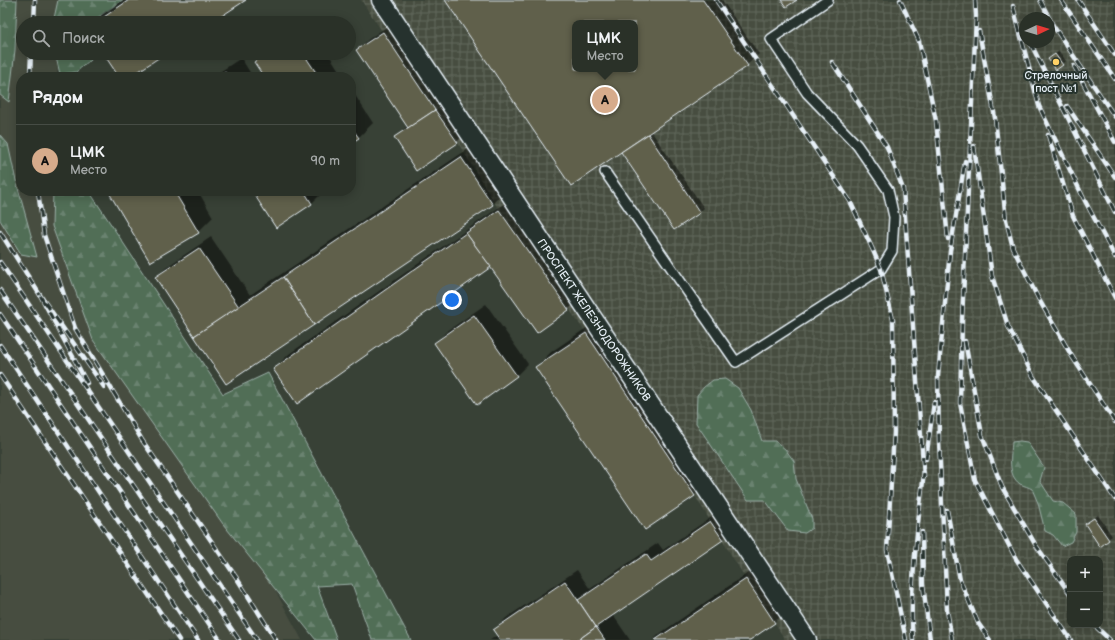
<!DOCTYPE html>
<html lang="ru">
<head>
<meta charset="utf-8">
<style>
	body { margin:0; font-family:"Balsamiq Sans",sans-serif; background:#363d34; color:#f1f3f6 }
	.controls { position:absolute; right:12px; bottom:12px; display:grid; overflow:hidden; border-radius:8px; box-shadow:0 2px 10px #0003 }
	.controls button { width:36px; height:36px; display:grid; place-items:center; padding:0; border:0; border-bottom:1px solid #464c45; background:#2a3128; color:#f1f3f6; font:20px sans-serif }
	.compass { position:absolute; left:1019px; top:12px; width:36px; height:36px; border-radius:50%; background:#2a3128; box-shadow:0 2px 10px #0003; rotate:86deg }
	.you { position:absolute; left:452px; top:300px; width:14px; height:14px; margin:-10px; border:3px solid #fff; border-radius:50%; background:#1a73e8; box-shadow:0 0 0 6px #1a73e833 }
	.badge { display:grid; place-items:center; width:26px; height:26px; border-radius:50%; background:#d6ab8b; color:#111; font-size:13px; font-weight:700 }
	.pin { position:absolute; translate:-50% -50%; border:2px solid #fff; box-shadow:0 1px 4px #0006 }
	.popup { position:absolute; left:572px; top:20px; width:66px; height:52px; box-sizing:border-box; display:grid; place-content:center; border-radius:8px; background:#2a3128; filter:drop-shadow(0 1px 3px #0005); font-size:13px; white-space:nowrap; color:#a5a9a8 }
	.popup b { font-size:15px; color:#f1f3f6 }
	.popup::after { content:''; position:absolute; left:50%; top:100%; margin-left:-8px; border:8px solid transparent; border-top-color:#2a3128 }
	.list { margin:0; padding:0; list-style:none }
	h2 { display:flex; justify-content:space-between; align-items:center; height:52px; margin:0; padding:0 16px; font-size:17px }
	h2 small { font-size:13px; font-weight:400; color:#a5a9a8 }
	.list li { display:grid; grid-template-columns:26px 1fr auto; gap:12px; align-items:center; box-sizing:border-box; height:72px; padding:0 16px; border-top:1px solid #464c45 }
	.list b { display:block; font-size:15px; white-space:nowrap }
	.list p { margin:0; font-size:13px; white-space:nowrap; color:#a5a9a8 }
	.list em { font-size:13px; font-style:normal; color:#a5a9a8 }
	.icon { flex:none; width:22px; height:22px; fill:none; stroke:currentColor; stroke-width:2; stroke-linecap:round; stroke-linejoin:round }
	.map { position:relative; flex:none; width:1115px; height:640px; overflow:hidden }
	.search { position:absolute; background:#2a3128; box-shadow:0 2px 10px #0003; left:16px; top:16px; width:340px; height:44px; display:flex; align-items:center; gap:10px; box-sizing:border-box; padding:0 14px; border-radius:22px; color:#a5a9a8; font-size:15px }
	.panel { position:absolute; background:#2a3128; box-shadow:0 2px 10px #0003; left:16px; top:72px; width:340px; height:124px; border-radius:16px }
	.map>svg:first-child { display:block }
</style>
</head>
<body>
<div class="map">
<svg width="1115" height="640" viewBox="0 0 1115 640">
	<defs>
		<pattern id="industrial-grid" width="8" height="8" patternUnits="userSpaceOnUse"><rect width="8" height="8" fill="#474e41"/><path d="M0 4h8M4 0v8" fill="none" stroke="#62685d"/></pattern>
		<pattern id="forest-firs" width="22" height="20" patternUnits="userSpaceOnUse"><rect width="22" height="20" fill="#516e57"/><path d="M5 1l3.5 6h-7zM16 11l3.5 6h-7z" fill="#6a8370"/></pattern>
	</defs>
	<rect width="100%" height="100%" fill="#384136"/>
	<filter id="ink" filterUnits="userSpaceOnUse"><feTurbulence type="fractalNoise" baseFrequency=".025" numOctaves="2"/><feDisplacementMap in="SourceGraphic" scale="8" xChannelSelector="R" yChannelSelector="G"/><feConvolveMatrix kernelMatrix="1 2 1 2 8 2 1 2 1" color-interpolation-filters="sRGB"/></filter>
	<g filter="url(#ink)">
		<path fill="#474e41" d="M0,0H73L68,23H23V53H61L56,77H21V191H72L89,245L302,640H0Z"/>
		<path fill="url(#industrial-grid)" fill-rule="evenodd" d="M361,0H1115V640H785L775,623L746,579L695,496L586,333L499,210L458,143ZM1025,18H1049V42H1025ZM575,23H635V69H575ZM1070,559H1100V625H1070Z"/>
		<g fill="url(#forest-firs)" stroke="#9cb0a8">
			<path d="M0,0H17L15,50L9,102L0,95Z"/>
			<path d="M58,0H123L90,23H53Z"/>
			<path d="M55,53H95L96,55L76,72L60,74Z"/>
			<path d="M0,135L8,144L16,181L37,257L21,254L0,220Z"/>
			<path d="M53,191H89L223,394L268,373L411,640H372L352,584L317,586L337,640H316L223,524L93,340L52,226Z"/>
			<path d="M725,379L738,388L751,410L762,441H775L785,449L794,461L796,479L812,519V528L805,533L788,531L765,500H748L696,423L697,395L704,387L713,380Z"/>
			<path d="M1020,441L1027,442L1044,467L1040,481L1053,501L1063,503L1076,514V532L1071,542L1062,546L1053,535L1045,531L1038,503L1032,489C1029,487 1024,486 1020,484C1007,475 1011,456 1012,442Z"/>
		</g>
		<g fill="#0007" fill-rule="evenodd">
			<path d="M123,0H244L209,23H94L103,13Z"/>
			<path d="M447,0H722L759,54L747,65L651,131L704,208L700,212L675,229L622,151ZM575,23H635V69H575Z"/>
			<path d="M395,21L469,130L457,142L395,138L408,125L357,50L369,39Z"/>
			<path d="M1059,51L1066,61L1062,65L1053,56Z"/>
			<path d="M104,53H164L130,76V77H111L118,73Z"/>
			<path d="M264,53H328L343,77H265L255,62Z"/>
			<path d="M241,58L253,77H212Z"/>
			<path d="M351,89L373,123L358,138L351,142Z"/>
			<path d="M477,143L507,189L492,204L226,382L156,277L168,266L211,237L250,295Z"/>
			<path d="M109,191H198L213,217L198,232Z"/>
			<path d="M253,191H324L312,203Z"/>
			<path d="M511,199L580,298L569,309L537,332L491,266L274,369L289,354Z"/>
			<path d="M486,304L528,364L517,375L477,404L435,344L446,332Z"/>
			<path d="M601,318L710,480L695,495L645,529L536,367L551,352Z"/>
			<path d="M722,510L734,528L722,540L613,615L630,640H490L498,635L495,630L506,618L577,570L590,589L658,543L663,550Z"/>
			<path d="M1098,515L1112,536L1100,545L1086,524Z"/>
			<path d="M761,564L790,607L775,622L748,640H653L662,632Z"/>
		</g>
		<g fill="#61614c" stroke="#e8f1f8" fill-rule="evenodd">
			<path d="M129,0H246L211,23H95Z"/>
			<path d="M445,0H703L748,66L571,186ZM575,23H635V69H575Z"/>
			<path d="M781,0H797L786,7Z"/>
			<path d="M383,32L435,110L408,128L356,50Z"/>
			<path d="M103,53H166L130,77H119Z"/>
			<path d="M268,53H303L319,77H264L254,62Z"/>
			<path d="M1055,54L1063,65L1056,70L1048,59Z"/>
			<path d="M225,72L228,77H218Z"/>
			<path d="M435,110L458,143L416,171L394,137Z"/>
			<path d="M351,127L359,138L351,143Z"/>
			<path d="M648,134L700,213L674,230L621,152Z"/>
			<path d="M461,157L493,205L314,325L283,277Z"/>
			<path d="M108,191H174L199,233L150,262Z"/>
			<path d="M252,191H304L312,204L276,228Z"/>
			<path d="M499,210L569,310L537,333L466,233Z"/>
			<path d="M466,233L491,267L297,404L273,369Z"/>
			<path d="M199,248L239,307L194,336L155,277Z"/>
			<path d="M283,277L314,325L226,384L194,336Z"/>
			<path d="M474,315L517,376L477,405L434,343Z"/>
			<path d="M586,333L695,496L645,530L535,367Z"/>
			<path d="M1094,518L1109,540L1100,547L1085,524Z"/>
			<path d="M710,521L723,540L596,627L578,600L646,554L651,561Z"/>
			<path d="M746,579L775,623L750,640H655Z"/>
			<path d="M565,581L596,627L578,640H500L493,630Z"/>
			<path d="M596,627L605,640H578Z"/>
		</g>
		<g fill="none" stroke-linecap="round" stroke-linejoin="round">
			<g stroke="#e8f1f8" stroke-width="12">
				<path id="service" d="M605,172L736,362L881,269L892,251L894,217L888,190L857,145L807,93L771,39L828,0"/>
			</g>
			<g stroke="#e8f1f8" stroke-width="21">
				<path id="minor" d="M381,0L807,640"/>
			</g>
			<use href="#service" stroke="#26332d" stroke-width="9"/>
			<use href="#minor" stroke="#26332d" stroke-width="18"/>
			<g stroke="#e8f1f8" stroke-width="4.5">
				<g id="rail">
					<path d="M716,0L850,201L872,248L881,269L893,320L894,432L887,550L906,640"/>
					<path d="M900,0L919,41L936,121L948,239"/>
					<path d="M975,0L976,16L962,320L960,403L975,480L1016,559L1071,640"/>
					<path d="M1040,0L1054,27L1115,117"/>
					<path d="M1061,0L1115,79"/>
					<path d="M1078,0L1115,55"/>
					<path d="M1013,6L1039,106L1085,201L1115,257"/>
					<path d="M34,23L35,0"/>
					<path d="M979,31L995,118L1006,220L1013,248L1038,298L1073,358L1115,422"/>
					<path d="M1030,42L1115,212"/>
					<path d="M832,62L887,147L903,189L924,477"/>
					<path d="M1074,66L1115,142"/>
					<path d="M30,77L31,53"/>
					<path d="M1067,106L1115,177"/>
					<path d="M1048,135L1073,216L1115,298"/>
					<path d="M974,146L992,276L1008,326L1033,376L1115,499"/>
					<path d="M38,191L44,235L75,328L142,440L236,577L276,640"/>
					<path d="M0,232L40,295"/>
					<path d="M0,262L257,640"/>
					<path d="M0,290L239,640"/>
					<path d="M0,314L220,640"/>
					<path d="M965,341L982,435L1002,487L1035,544L1070,594"/>
					<path d="M0,345L198,640"/>
					<path d="M0,375L179,640"/>
					<path d="M87,383L40,295L104,387"/>
					<path d="M926,459L934,402"/>
					<path d="M947,510L960,580L978,623L990,640"/>
					<path d="M922,532L923,584L930,640"/>
					<path d="M1094,625L1110,640"/>
					<path d="M913,640C910,608 913,576 916,544C918,520 921,497 924,473"/>
					<path d="M952,640L947,610L939,441L938,376L950,251L965,161"/>
				</g>
			</g>
			<use href="#rail" stroke="#26332d" stroke-width="3" stroke-dasharray="9" stroke-linecap="butt"/>
		</g>
	</g>
	<circle fill="#ffd166" stroke="#26332d" stroke-width="1.5" cx="1056" cy="62" r="4"/>
	<g text-anchor="middle" dominant-baseline="central" stroke-width="4" stroke-linejoin="round" paint-order="stroke">
		<g font-size="11" fill="#e8f1f8" stroke="#26332d">
			<text x="1056" y="75">Стрелочный<tspan x="1056" dy="13">пост №1</tspan></text>
		</g>
		<g font-size="11" fill="#e8f1f8" stroke="#26332d">
			<text transform="translate(594 320) rotate(56)">ПРОСПЕКТ ЖЕЛЕЗНОДОРОЖНИКОВ</text>
		</g>
	</g>
</svg>
<div class="controls">
<button>+</button>
<button>−</button>
</div>
<svg class="compass" viewBox="-18 -18 36 36"><path d="M0-13l5 13h-10z" fill="#e53935"/><path d="M0 13l5-13h-10z" fill="#a5a9a8"/></svg>
<div class="you"></div>
<div class="pin badge" style="left:605px;top:100px">A</div>
<div class="popup"><b>ЦМК</b>Место</div>
<div class="search"><svg class="icon" aria-label="search" viewBox="0 0 24 24"><circle cx="10" cy="10" r="6"/><path d="M15 15l6 6"/></svg>Поиск</div>
<section class="panel">
<h2>Рядом<small></small></h2>
<ul class="list">
<li><span class="badge">A</span><div><b>ЦМК</b><p>Место</p></div><em>90 m</em></li>
</ul>
</section>
</div>
</body>
</html>
